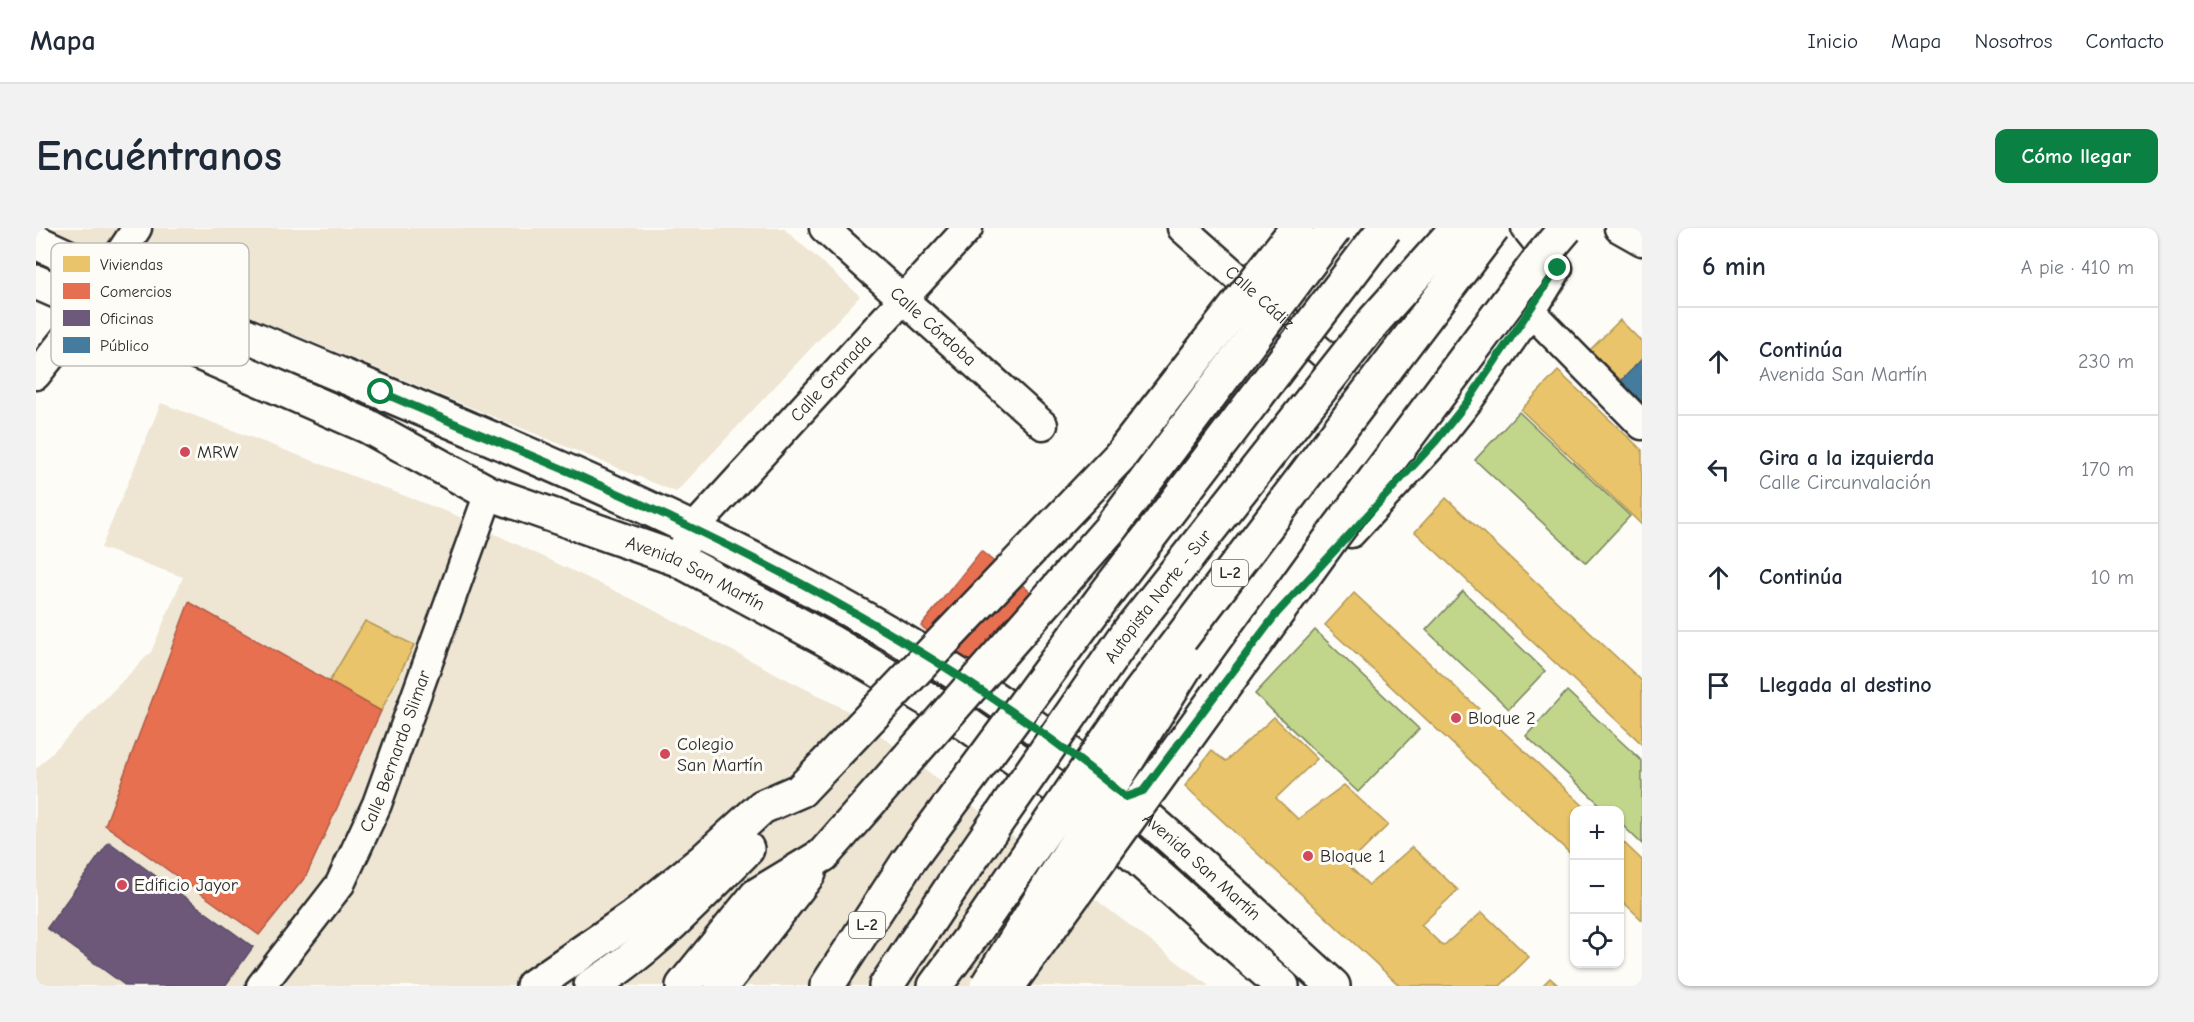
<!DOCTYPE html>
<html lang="es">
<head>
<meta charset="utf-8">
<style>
	body { margin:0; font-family:"Comic Neue",sans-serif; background:#f2f2f3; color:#1f2937 }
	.controls { position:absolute; right:18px; bottom:18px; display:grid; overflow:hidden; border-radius:12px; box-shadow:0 2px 4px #0004 }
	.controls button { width:54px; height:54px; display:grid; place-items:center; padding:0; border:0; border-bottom:2px solid #e0e1e3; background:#fff; color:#1f2937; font:30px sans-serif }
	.stop { position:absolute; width:18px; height:18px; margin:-14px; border:4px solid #0b8043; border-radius:50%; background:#fff }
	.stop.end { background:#0b8043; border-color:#fff; box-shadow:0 2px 6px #0008 }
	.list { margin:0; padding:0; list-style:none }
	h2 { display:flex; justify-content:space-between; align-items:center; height:78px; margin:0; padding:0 24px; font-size:26px }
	h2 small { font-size:20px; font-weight:400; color:#747a83 }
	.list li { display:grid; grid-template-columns:39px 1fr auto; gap:18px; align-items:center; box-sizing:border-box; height:108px; padding:0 24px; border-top:2px solid #e0e1e3 }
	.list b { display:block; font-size:22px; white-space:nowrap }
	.list p { margin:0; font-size:20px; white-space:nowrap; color:#747a83 }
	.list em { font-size:20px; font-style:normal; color:#747a83 }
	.icon { flex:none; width:33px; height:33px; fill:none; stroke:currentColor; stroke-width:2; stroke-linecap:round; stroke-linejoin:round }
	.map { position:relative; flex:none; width:1606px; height:758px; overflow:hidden; border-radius:12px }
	header { display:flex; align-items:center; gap:36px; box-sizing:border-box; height:84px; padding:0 30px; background:#fff; border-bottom:2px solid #e0e1e3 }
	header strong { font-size:28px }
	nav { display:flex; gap:33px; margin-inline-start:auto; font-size:21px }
	.intro { display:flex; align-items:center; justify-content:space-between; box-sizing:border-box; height:144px; padding:0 36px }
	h1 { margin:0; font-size:42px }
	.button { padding:15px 27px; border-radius:12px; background:#0b8043; color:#fff; font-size:21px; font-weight:700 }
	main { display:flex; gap:36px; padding:0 36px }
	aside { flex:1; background:#fff; border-radius:12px; box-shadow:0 2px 4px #0004 }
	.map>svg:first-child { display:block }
</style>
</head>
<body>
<header>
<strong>Mapa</strong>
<nav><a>Inicio</a><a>Mapa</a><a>Nosotros</a><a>Contacto</a></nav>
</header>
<div class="intro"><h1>Encuéntranos</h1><a class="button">Cómo llegar</a></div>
<main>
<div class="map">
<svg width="1606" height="758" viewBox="0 0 1606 758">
	<rect width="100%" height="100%" fill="#fdfcf7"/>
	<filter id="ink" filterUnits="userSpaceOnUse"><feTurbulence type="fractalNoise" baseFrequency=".0167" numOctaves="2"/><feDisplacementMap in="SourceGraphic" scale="12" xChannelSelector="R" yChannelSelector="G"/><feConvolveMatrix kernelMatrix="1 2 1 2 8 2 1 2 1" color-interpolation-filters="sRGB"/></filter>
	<g filter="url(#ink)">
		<g fill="#eee5d3">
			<path d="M11,0H747L824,68L640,264L201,83Z"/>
			<path d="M125,175L419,287L598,372L814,484L1173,758H0V541L115,424L147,349L65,320Z"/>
		</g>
		<g fill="#c1d68b" stroke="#76805b" stroke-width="1.5">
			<path d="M1483,184L1594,288L1550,335L1439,232Z"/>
			<path d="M1427,363L1509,443L1473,481L1390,402Z"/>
			<path d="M1279,402L1383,501L1322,564L1219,466Z"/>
			<path d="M1531,463L1606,533V616L1584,595V582H1570L1490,508Z"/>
		</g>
		<g fill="#e9c46a" stroke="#b09657" stroke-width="1.5">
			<path d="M1584,92L1606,114V131L1580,158L1548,128Z"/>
			<path d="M1522,143L1606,222V297L1485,182Z"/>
			<path d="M1410,270L1606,453V516L1379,304Z"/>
			<path d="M1318,365L1552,582H1538V629L1289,397Z"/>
			<path d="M329,393L378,417L345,483L293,454Z"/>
			<path d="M1238,489L1281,531L1240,570L1262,591L1308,557L1352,597L1312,637L1333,657L1376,619L1422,662L1385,697L1407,718L1446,684L1493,729L1464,758H1364L1149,558L1175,523L1190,533Z"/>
			<path d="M1584,611L1606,632V692L1584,671Z"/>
			<path d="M1514,750L1523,758H1506Z"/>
		</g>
		<g fill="#e76f51" stroke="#af5b46" stroke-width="1.5">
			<path d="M945,323L1008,375L948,449L885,398Z"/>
			<path d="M153,374L345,483L270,648L223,707L69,597Z"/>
		</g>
		<path fill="#6d597a" stroke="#594b62" stroke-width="1.5" d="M73,614L217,719L189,758H90L11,700Z"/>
		<path fill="#457b9d" stroke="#3d637b" stroke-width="1.5" d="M1606,131V183L1580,158Z"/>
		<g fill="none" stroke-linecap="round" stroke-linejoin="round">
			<g stroke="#2b2b2b" stroke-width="33">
				<g id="minor">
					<path id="s1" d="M788,0L1007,197"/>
					<path id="s2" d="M1146,0L1300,137"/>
					<path d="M1490,0L1522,40L1495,84"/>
					<path d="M1583,0L1606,13"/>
					<path d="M0,147L55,78L71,45L101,0"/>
					<path d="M1315,305L1400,213L1432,173L1495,84L1606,197"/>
					<path id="s3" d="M646,322L658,300L932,0"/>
					<path id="s4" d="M225,758L304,656L341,576L453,265"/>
				</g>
			</g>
			<g stroke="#2b2b2b" stroke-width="38">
				<g id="major">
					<path id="s5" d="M0,14C312,161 647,268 938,457C1070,543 1181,652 1297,758"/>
					<path id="s6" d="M0,54L331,198L453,265L641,331L793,413L918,487L1027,564L1246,758"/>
				</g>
			</g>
			<g stroke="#2b2b2b" stroke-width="38">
				<g id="highway">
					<path d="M497,758L596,690L668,632L726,579L765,562"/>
					<path d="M555,758C612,725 664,668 711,621"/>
					<path d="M647,758L721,667L787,627"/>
					<path d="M685,758L773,645"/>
					<path d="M791,758L871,635"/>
					<path d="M850,758L917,657"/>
					<path d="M899,758L943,698"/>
				</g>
			</g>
			<use href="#minor" stroke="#fdfcf7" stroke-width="28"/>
			<use href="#major" stroke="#fdfcf7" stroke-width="33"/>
			<use href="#highway" stroke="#fdfcf7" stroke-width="33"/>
			<g stroke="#2b2b2b" stroke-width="38" stroke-linecap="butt">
				<g id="highway-bridge">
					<path d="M765,562L1084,228L1261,0"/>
					<path d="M787,627L1073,302L1299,0"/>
					<path d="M871,635L1069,367L1349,0"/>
					<path id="s7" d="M917,657L1094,402L1338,93L1421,0"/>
					<path d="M943,698L1102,467L1457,0"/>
					<path d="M976,752L1296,309L1507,27L1530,0"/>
					<path d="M951,758L1151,436"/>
				</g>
			</g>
			<use href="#highway-bridge" stroke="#fdfcf7" stroke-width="33"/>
		</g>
	</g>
	<g fill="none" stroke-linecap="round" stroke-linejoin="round" filter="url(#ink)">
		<path stroke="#0b8043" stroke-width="8" d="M345,164C448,209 555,250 656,300C810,374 958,461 1090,569L1107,563L1241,385L1400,213L1432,173L1522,40"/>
	</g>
	<g fill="#d1495b" stroke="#fdfcf7" stroke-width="2">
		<circle cx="149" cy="224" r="6"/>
		<circle cx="1420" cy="490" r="6"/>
		<circle cx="629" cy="526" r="6"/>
		<circle cx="1272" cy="628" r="6"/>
		<circle cx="86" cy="657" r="6"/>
	</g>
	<g text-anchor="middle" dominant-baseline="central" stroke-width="6" stroke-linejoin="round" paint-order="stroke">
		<g fill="#fdfcf7" stroke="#6a6a68" stroke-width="1.5">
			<rect x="1176" y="332" width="36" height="26" rx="4.5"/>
			<rect x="813" y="684" width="36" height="26" rx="4.5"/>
		</g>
		<g font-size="16" font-weight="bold" fill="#2b2b2b">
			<text x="1194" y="345">L-2</text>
			<text x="831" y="697">L-2</text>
		</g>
		<g font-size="18" fill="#2b2b2b" stroke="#fdfcf7">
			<text stroke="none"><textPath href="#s2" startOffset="104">Calle Cádiz</textPath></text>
			<text stroke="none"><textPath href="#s1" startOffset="147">Calle Córdoba</textPath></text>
			<text stroke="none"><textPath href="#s3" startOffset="228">Calle Granada</textPath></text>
			<text stroke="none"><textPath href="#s6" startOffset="722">Avenida San Martín</textPath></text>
			<text stroke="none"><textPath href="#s7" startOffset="354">Autopista Norte - Sur</textPath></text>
			<text stroke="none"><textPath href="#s4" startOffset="273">Calle Bernardo Slimar</textPath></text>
			<text stroke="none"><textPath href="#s5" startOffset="1330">Avenida San Martín</textPath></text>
		</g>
		<g font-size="18" fill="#2b2b2b" stroke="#fdfcf7" text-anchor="start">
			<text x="161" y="224">MRW</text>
			<text x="1432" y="490">Bloque 2</text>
			<text x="641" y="516">Colegio<tspan x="641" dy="21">San Martín</tspan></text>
			<text x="1284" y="628">Bloque 1</text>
			<text x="98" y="657">Edificio Jayor</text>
		</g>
	</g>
	<rect x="15" y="15" width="198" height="123" rx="9" fill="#fdfcf7" stroke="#bebdba" stroke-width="1.5"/>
	<rect x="27" y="28" width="27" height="16" fill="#e9c46a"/>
	<rect x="27" y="55" width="27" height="16" fill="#e76f51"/>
	<rect x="27" y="82" width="27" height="16" fill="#6d597a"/>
	<rect x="27" y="109" width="27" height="16" fill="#457b9d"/>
	<g font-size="16" fill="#2b2b2b">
		<text x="64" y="42">Viviendas</text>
		<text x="64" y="69">Comercios</text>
		<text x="64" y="96">Oficinas</text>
		<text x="64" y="123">Público</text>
	</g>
</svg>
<div class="controls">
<button>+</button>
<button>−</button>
<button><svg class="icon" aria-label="locate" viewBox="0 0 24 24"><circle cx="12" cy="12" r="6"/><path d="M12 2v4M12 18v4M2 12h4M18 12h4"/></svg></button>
</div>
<div class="stop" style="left:345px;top:164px"></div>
<div class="stop end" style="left:1522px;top:40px"></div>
</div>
<aside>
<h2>6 min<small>A pie · 410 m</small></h2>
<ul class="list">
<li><svg class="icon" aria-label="ahead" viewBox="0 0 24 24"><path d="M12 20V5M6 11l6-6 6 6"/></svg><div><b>Continúa</b><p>Avenida San Martín</p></div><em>230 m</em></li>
<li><svg class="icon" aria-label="left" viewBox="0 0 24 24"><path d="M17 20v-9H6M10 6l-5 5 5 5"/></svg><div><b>Gira a la izquierda</b><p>Calle Circunvalación</p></div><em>170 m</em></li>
<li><svg class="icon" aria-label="ahead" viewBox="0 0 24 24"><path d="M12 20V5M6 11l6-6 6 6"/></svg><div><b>Continúa</b></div><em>10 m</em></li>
<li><svg class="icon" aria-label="arrive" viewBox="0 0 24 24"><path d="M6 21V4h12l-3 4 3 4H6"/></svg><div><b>Llegada al destino</b></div></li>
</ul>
</aside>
</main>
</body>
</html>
